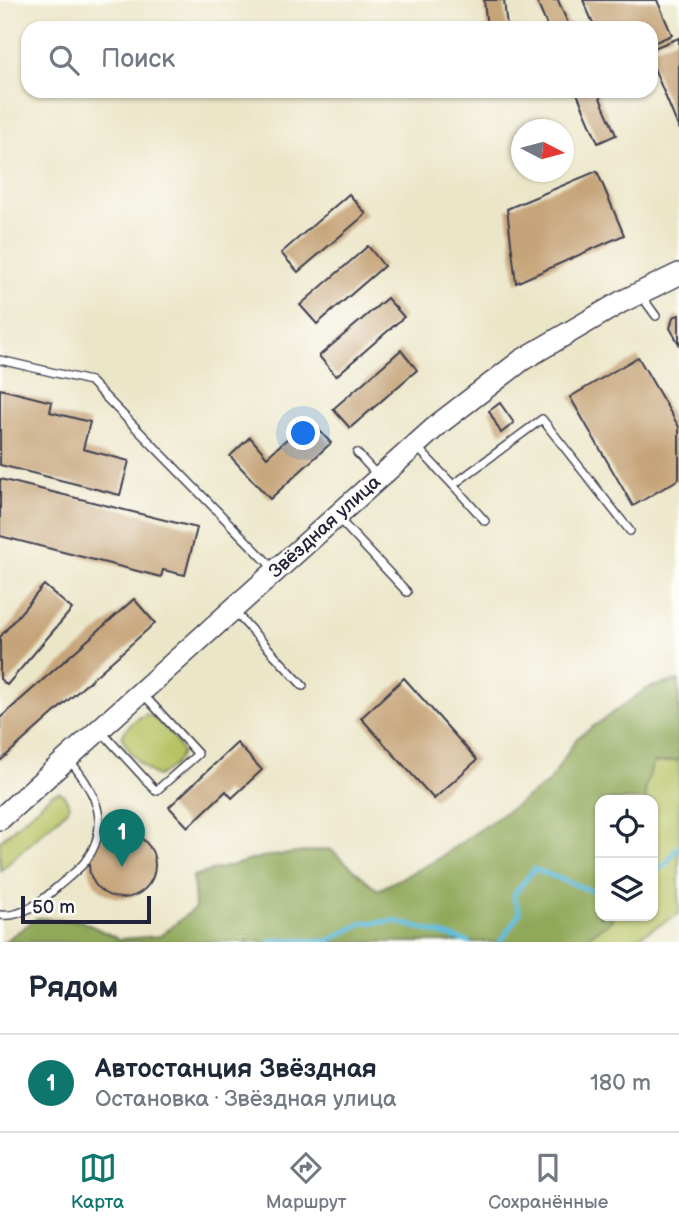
<!DOCTYPE html>
<html lang="ru">
<head>
<meta charset="utf-8">
<style>
	body { margin:0; font-family:"Balsamiq Sans",sans-serif; background:#f6f6f7; color:#1f2937 }
	.controls { position:absolute; right:21px; bottom:21px; display:grid; overflow:hidden; border-radius:14px; box-shadow:0 2px 5px #0004 }
	.controls button { width:63px; height:63px; display:grid; place-items:center; padding:0; border:0; border-bottom:2px solid #e0e1e3; background:#fff; color:#1f2937; font:35px sans-serif }
	.compass { position:absolute; left:511px; top:119px; width:63px; height:63px; border-radius:50%; background:#fff; box-shadow:0 2px 5px #0004; rotate:96deg }
	.scale { position:absolute; left:21px; bottom:18px; width:130px; box-sizing:border-box; padding-left:7px; border:4px solid #22223b; border-top:0; font-size:19px; line-height:24px; white-space:nowrap; color:#22223b; -webkit-text-stroke:5px #fdfcf7; paint-order:stroke }
	.you { position:absolute; left:304px; top:434px; width:24px; height:24px; margin:-18px; border:5px solid #fff; border-radius:50%; background:#1a73e8; box-shadow:0 0 0 10px #1a73e833 }
	.badge { display:grid; place-items:center; width:46px; height:46px; border-radius:50%; background:#0f766e; color:#fff; font-size:23px; font-weight:700 }
	.pin { position:absolute; translate:-50% -58px; filter:drop-shadow(0 2px 4px #0008) }
	.pin::after { content:''; position:absolute; top:37px; width:24px; height:21px; background:inherit; clip-path:polygon(0 0,100% 0,50% 100%) }
	.list { margin:0; padding:0; list-style:none }
	h2 { display:flex; justify-content:space-between; align-items:center; height:91px; margin:0; padding:0 28px; font-size:30px }
	h2 small { font-size:23px; font-weight:400; color:#747a83 }
	.list li { display:grid; grid-template-columns:46px 1fr auto; gap:21px; align-items:center; box-sizing:border-box; height:98px; padding:0 28px; border-top:2px solid #e0e1e3 }
	.list b { display:block; font-size:26px; white-space:nowrap }
	.list p { margin:0; font-size:23px; white-space:nowrap; color:#747a83 }
	.list em { font-size:23px; font-style:normal; color:#747a83 }
	.icon { flex:none; width:38px; height:38px; fill:none; stroke:currentColor; stroke-width:2; stroke-linecap:round; stroke-linejoin:round }
	.map { position:relative; flex:none; width:679px; height:942px; overflow:hidden }
	.search { position:absolute; background:#fff; box-shadow:0 2px 5px #0004; left:21px; right:21px; top:21px; height:77px; display:flex; align-items:center; gap:18px; box-sizing:border-box; padding:0 24px; border-radius:21px; color:#747a83; font-size:26px }
	.sheet { height:189px; background:#fff }
	nav { display:flex; justify-content:space-around; align-items:center; box-sizing:border-box; height:98px; border-top:2px solid #e0e1e3; background:#fff; font-size:19px; color:#747a83 }
	nav a { display:grid; justify-items:center; gap:4px }
	nav .on { color:#0f766e }
	.map>svg:first-child { display:block }
</style>
</head>
<body>
<div class="map">
<svg width="679" height="942" viewBox="0 0 679 942">
	<rect width="100%" height="100%" fill="#fdfcf7"/>
	<filter id="ink" filterUnits="userSpaceOnUse"><feTurbulence type="fractalNoise" baseFrequency=".0143" numOctaves="2"/><feDisplacementMap in="SourceGraphic" scale="14" xChannelSelector="R" yChannelSelector="G"/><feConvolveMatrix kernelMatrix="1 2 1 2 8 2 1 2 1" color-interpolation-filters="sRGB"/></filter>
	<filter id="wash" filterUnits="userSpaceOnUse"><feTurbulence type="fractalNoise" baseFrequency=".00686" numOctaves="4" result="noise"/><feDisplacementMap in="SourceGraphic" scale="28" xChannelSelector="R" yChannelSelector="G"/><feGaussianBlur stdDeviation="1.57" result="paint"/><feColorMatrix in="noise" values="0 0 0 0 0 0 0 0 0 0 0 0 0 0 0 0 0 1.4 0 .05"/><feComposite in="paint" operator="in"/></filter>
	<g filter="url(#wash)">
		<rect width="100%" height="100%" fill="#ece6c9"/>
		<g fill="#b6c264" stroke="#6c7250" stroke-width="2">
			<path d="M147,714C161,720 177,739 182,753C177,764 168,772 157,776C143,769 127,751 122,737C127,726 136,718 147,714Z"/>
			<path d="M679,760V914L629,942H580L611,921L612,916H653V800H646L645,789L653,763Z"/>
			<path d="M58,792L63,794L70,805L67,810L0,871V841L52,794Z"/>
		</g>
		<path fill="#90a85a" stroke="#59654a" stroke-width="2" d="M679,680V760L653,763L645,789L646,800H600V916H612L611,921L580,942H4L37,918L81,921L119,939L160,936L195,908L193,876L262,857L330,849L378,890L433,862L549,782L577,738L648,688Z"/>
		<g fill="none" stroke-linecap="round" stroke-linejoin="round">
			<g stroke="#5bbad9" stroke-width="5">
				<path d="M653,872L665,865L679,846"/>
				<path d="M270,942L273,940L328,941L363,923L395,921L469,942"/>
				<path d="M500,942L520,913L513,896L534,869L600,894"/>
			</g>
		</g>
		<g id="blocks">
			<g fill="#c6a479">
				<path d="M484,0H504L507,28H487Z"/>
				<path d="M536,0H558L570,28H548Z"/>
				<path d="M583,0H657L672,35L651,44V28H595Z"/>
				<path d="M679,38V129L651,61V49Z"/>
				<path d="M576,91H597L616,135L598,143Z"/>
				<path d="M597,171L624,235L516,283L507,209Z"/>
				<path d="M349,194L366,214L298,272L281,253Z"/>
				<path d="M368,246L384,266L317,324L300,305Z"/>
				<path d="M387,298L404,317L336,376L319,356Z"/>
				<path d="M679,315V344L670,328L673,317Z"/>
				<path d="M401,350L417,370L350,428L333,409Z"/>
				<path d="M638,357L679,427V479L633,506L570,397Z"/>
				<path d="M0,389L52,402L50,412L90,422L83,449L129,461L120,495L0,465Z"/>
				<path d="M500,403L514,423L501,433L489,411Z"/>
				<path d="M309,419L331,443L270,499L230,456L250,437L267,457Z"/>
				<path d="M0,479L197,528L185,575L163,570L161,577L0,536Z"/>
				<path d="M44,585L72,609L7,685L0,679V637Z"/>
				<path d="M134,599L155,623L0,761V718Z"/>
				<path d="M404,678L477,760L434,799L361,718Z"/>
				<path d="M237,743L262,770L232,798L226,791L188,827L169,807Z"/>
				<circle cx="122" cy="865" r="33"/>
			</g>
		</g>
	</g>
	<g filter="url(#ink)">
		<use href="#blocks" fill-opacity="0" stroke="#403f50" stroke-width="2"/>
		<g fill="none" stroke-linecap="round" stroke-linejoin="round">
			<g stroke="#403f50" stroke-width="10">
				<g id="lane">
					<path d="M640,294L656,316"/>
					<path d="M0,360L90,381L273,568"/>
					<path d="M416,446L453,485L542,419L630,531"/>
					<path d="M357,453L378,476"/>
					<path d="M453,485L485,521"/>
					<path d="M338,518L407,592"/>
					<path d="M233,610L303,686"/>
					<path d="M101,731L156,791L198,754L142,693"/>
					<path d="M0,915C21,918 41,902 56,888C65,880 76,872 84,863C113,826 96,792 70,761"/>
				</g>
			</g>
			<g stroke="#403f50" stroke-width="24">
				<path id="primary" d="M0,819L440,423L522,360L621,302L679,274"/>
			</g>
			<use href="#lane" stroke="#fff" stroke-width="7"/>
			<use href="#primary" stroke="#fff" stroke-width="21"/>
		</g>
	</g>
	<g text-anchor="middle" dominant-baseline="central" stroke-width="5" stroke-linejoin="round" paint-order="stroke">
		<g font-size="19" fill="#22223b" stroke="#fdfcf7">
			<text transform="translate(325 527) rotate(-42)">Звёздная улица</text>
		</g>
	</g>
</svg>
<div class="controls">
<button><svg class="icon" aria-label="locate" viewBox="0 0 24 24"><circle cx="12" cy="12" r="6"/><path d="M12 2v4M12 18v4M2 12h4M18 12h4"/></svg></button>
<button><svg class="icon" aria-label="layers" viewBox="0 0 24 24"><path d="M12 4l9 5-9 5-9-5zM3 14l9 5 9-5"/></svg></button>
</div>
<svg class="compass" viewBox="-18 -18 36 36"><path d="M0-13l5 13h-10z" fill="#e53935"/><path d="M0 13l5-13h-10z" fill="#747a83"/></svg>
<div class="scale">50 m</div>
<div class="you"></div>
<div class="pin badge" style="left:122px;top:867px">1</div>
<div class="search"><svg class="icon" aria-label="search" viewBox="0 0 24 24"><circle cx="10" cy="10" r="6"/><path d="M15 15l6 6"/></svg>Поиск</div>
</div>
<section class="sheet">
<h2>Рядом<small></small></h2>
<ul class="list">
<li><span class="badge">1</span><div><b>Автостанция Звёздная</b><p>Остановка · Звёздная улица</p></div><em>180 m</em></li>
</ul>
</section>
<nav>
<a class="on"><svg class="icon" aria-label="map" viewBox="0 0 24 24"><path d="M3 6l6-2 6 2 6-2v14l-6 2-6-2-6 2zM9 4v14M15 6v14"/></svg>Карта</a>
<a><svg class="icon" aria-label="directions" viewBox="0 0 24 24"><path d="M12 3l9 9-9 9-9-9zM9 14v-3h6M13 9l2 2-2 2"/></svg>Маршрут</a>
<a><svg class="icon" aria-label="saved" viewBox="0 0 24 24"><path d="M7 4h10v16l-5-4-5 4z"/></svg>Сохранённые</a>
</nav>
</body>
</html>
